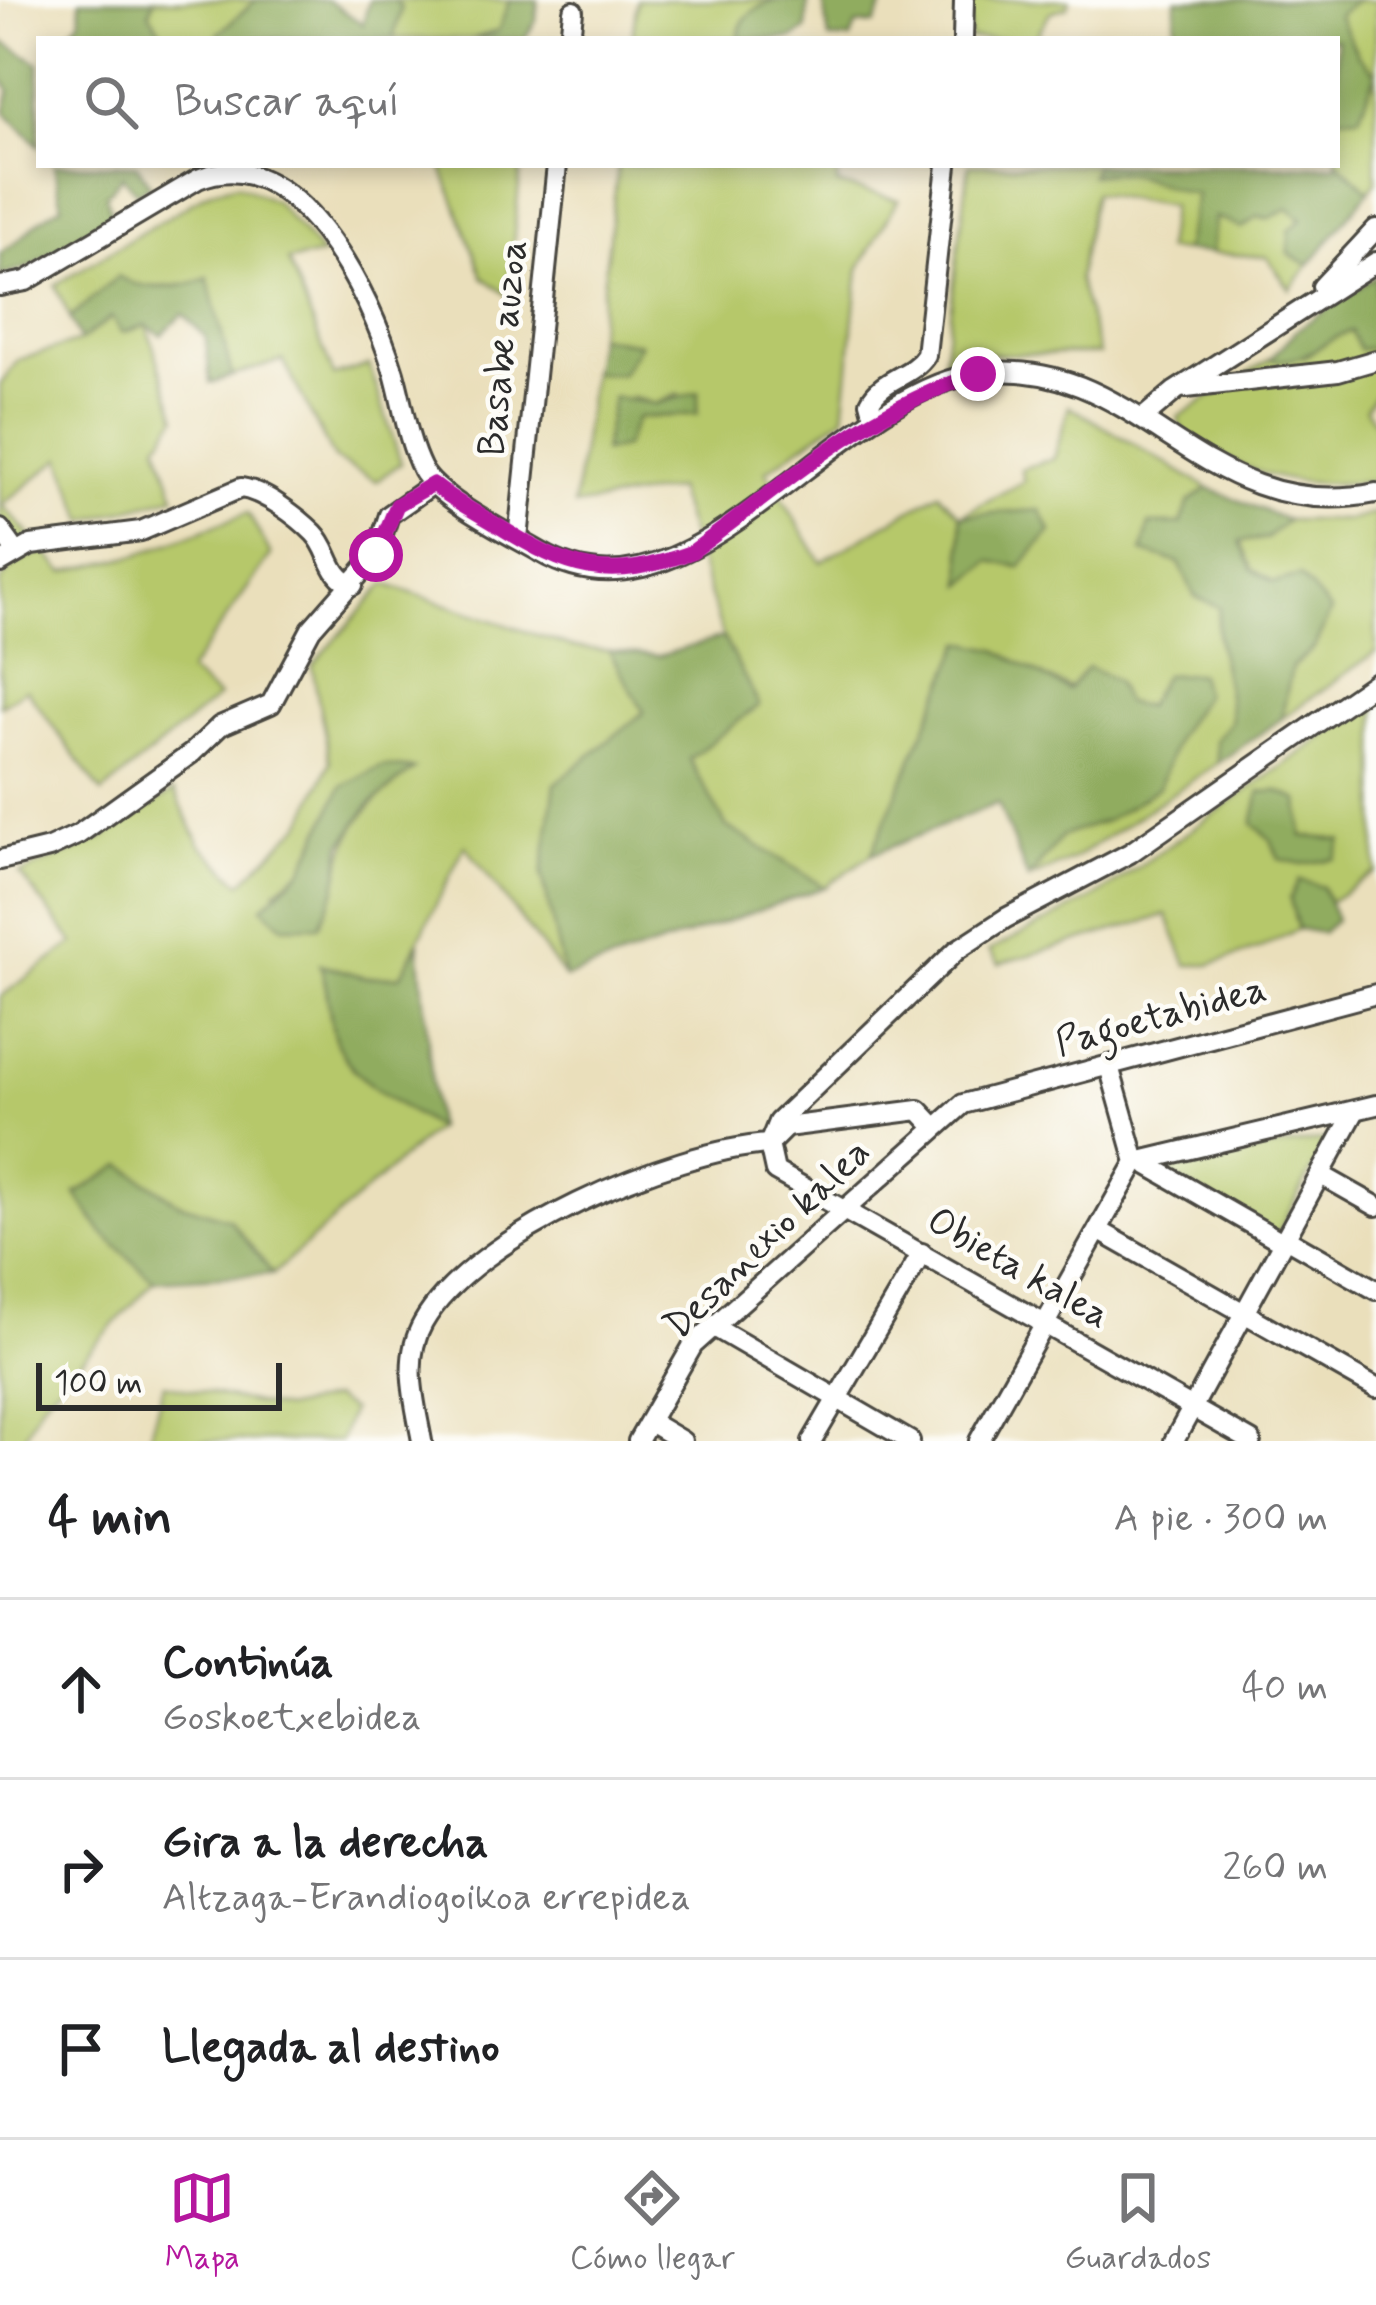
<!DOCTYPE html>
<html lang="es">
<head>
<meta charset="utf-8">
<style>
	body { margin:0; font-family:Mynerve,sans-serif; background:#f2f2f2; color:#202124 }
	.scale { position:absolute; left:36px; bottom:30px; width:246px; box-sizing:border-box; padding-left:12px; border:6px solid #2b2b2b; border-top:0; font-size:33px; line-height:42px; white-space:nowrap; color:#2b2b2b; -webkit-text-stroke:9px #fdfcf7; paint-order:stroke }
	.stop { position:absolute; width:36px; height:36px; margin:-27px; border:9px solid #b5179e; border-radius:50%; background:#fff }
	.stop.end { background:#b5179e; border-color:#fff; box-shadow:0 3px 12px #0008 }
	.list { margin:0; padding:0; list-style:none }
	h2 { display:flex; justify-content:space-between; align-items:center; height:156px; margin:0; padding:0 48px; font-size:51px }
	h2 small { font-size:39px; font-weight:400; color:#757577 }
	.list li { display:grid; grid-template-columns:78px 1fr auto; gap:36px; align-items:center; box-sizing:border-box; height:180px; padding:0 48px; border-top:3px solid #e0e0e0 }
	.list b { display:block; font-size:45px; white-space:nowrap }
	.list p { margin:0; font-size:39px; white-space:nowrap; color:#757577 }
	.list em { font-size:39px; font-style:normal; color:#757577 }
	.icon { flex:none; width:66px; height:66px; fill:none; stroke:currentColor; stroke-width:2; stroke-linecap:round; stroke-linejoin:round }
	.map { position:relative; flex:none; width:1376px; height:1441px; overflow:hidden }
	.search { position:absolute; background:#fff; box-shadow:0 6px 18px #0003; left:36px; right:36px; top:36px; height:132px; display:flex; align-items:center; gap:30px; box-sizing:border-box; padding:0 42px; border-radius:0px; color:#757577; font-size:45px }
	.sheet { height:696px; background:#fff }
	nav { display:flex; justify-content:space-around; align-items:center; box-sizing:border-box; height:168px; border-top:3px solid #e0e0e0; background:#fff; font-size:33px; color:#757577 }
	nav a { display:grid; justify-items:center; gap:6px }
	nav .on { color:#b5179e }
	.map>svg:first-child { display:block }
</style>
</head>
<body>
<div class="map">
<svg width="1376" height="1441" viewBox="0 0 1376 1441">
	<rect width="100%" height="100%" fill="#fdfcf7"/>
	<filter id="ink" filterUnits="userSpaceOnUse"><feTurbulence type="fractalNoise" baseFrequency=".00833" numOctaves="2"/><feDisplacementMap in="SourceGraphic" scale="24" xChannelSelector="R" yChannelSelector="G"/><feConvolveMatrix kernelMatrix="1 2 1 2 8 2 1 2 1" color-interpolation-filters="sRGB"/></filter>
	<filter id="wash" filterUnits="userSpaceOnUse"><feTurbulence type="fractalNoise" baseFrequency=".004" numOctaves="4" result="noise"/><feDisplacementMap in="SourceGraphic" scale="48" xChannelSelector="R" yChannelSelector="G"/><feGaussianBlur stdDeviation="2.7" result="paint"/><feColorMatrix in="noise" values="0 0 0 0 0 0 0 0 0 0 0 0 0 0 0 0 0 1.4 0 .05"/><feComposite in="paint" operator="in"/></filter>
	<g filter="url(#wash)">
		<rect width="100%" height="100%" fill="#eadfbb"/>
		<g fill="#b6c86b" stroke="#707a4b" stroke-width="3" fill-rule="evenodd">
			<path d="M154,0H256L219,34L220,39H166L149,13Z"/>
			<path d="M395,0H510L498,32L472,39H393L401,9Z"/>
			<path d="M637,0H777C758,6 738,16 739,39H632Z"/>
			<path d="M979,0H1070L1068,7L1050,12L1035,39H970L969,4Z"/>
			<path d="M1358,0H1376V182L1369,191L1337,161V116L1359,115L1358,55L1338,15Z"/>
			<path d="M441,165H521L508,296L483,277Z"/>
			<path d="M618,165H838L837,184L898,200L859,269L844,416L766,471L821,562L939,493L961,515L1024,481L1021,469L1054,458L1069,406L1208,488C1169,517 1177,557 1195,597L1221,606C1211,644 1230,682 1231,722L1216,740L1218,763L1074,859L1028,879L1062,836L1108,820L1159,787L1177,736L1204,694L1198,675C1183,684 1166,698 1149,704C1107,719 1010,653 962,643L871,855L825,887L726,826L688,758L759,705L723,637L676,489L574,506L592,373L621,374L639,343L597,336ZM678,394L697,414L637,418L632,397L655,404ZM998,515L1020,567L990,560L963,584L961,516Z"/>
			<path d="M969,165H1095L1092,174C1145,166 1151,187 1197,194L1184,251L1165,250L1171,206L1094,193L1078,279L1099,354H981L943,368Z"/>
			<path d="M237,184L276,202L322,255L288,261L334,376L369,365L401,463L377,481L334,459L283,360L232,376L208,279C155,297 115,272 70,318L55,285L211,191Z"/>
			<path d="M1289,208L1302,219L1289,254L1309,265L1290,289L1267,257L1212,253L1215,216L1270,218Z"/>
			<path d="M112,317L146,325L177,417L158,444L175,496L85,521L61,458L2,505L31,536L0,552V385L18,360L80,341Z"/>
			<path d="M1351,331L1360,349L1376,348V392L1366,408L1376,425V481C1295,490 1254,477 1183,435L1178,417L1270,359L1305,357L1330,337Z"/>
			<path d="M248,513L271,555L188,672L218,697L102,793L26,689L0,706V582L15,564L44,551L64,572L137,555Z"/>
			<path d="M1376,513V652L1281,719L1292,667L1314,648L1274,583L1252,569L1239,541L1266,539L1287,520H1350Z"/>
			<path d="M385,584L572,647L609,651L644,712L615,739L542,875L565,978L465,845L401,976L365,977L320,964C328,987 328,1008 333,1031C343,1078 400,1103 436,1128L273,1274L229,1219L178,1203L123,1165L76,1193L102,1232L154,1281L41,1403L22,1441H0V997L74,943L20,874L102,838L174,791L200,844L241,883L303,822L330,762L312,666ZM412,770C364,809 345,826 336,889L276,890L303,869L342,786Z"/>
			<path d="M1376,700V872L1329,902L1322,887L1290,899L1298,929L1258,949L1209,965H1187L1167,915L999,964L989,951L1097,896ZM1297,826L1302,836L1342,841L1279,859L1271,840Z"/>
			<path d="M1329,1139L1276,1236L1155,1167Z"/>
			<path d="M164,1384L284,1409L333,1398L351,1410L340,1441H148Z"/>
		</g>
		<g fill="#90ac5f" stroke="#5e6c45" stroke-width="3">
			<path d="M80,0H154L149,13L166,39H64L80,20Z"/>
			<path d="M256,0H327L363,24L369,0H395L401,8L393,39H220L218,34Z"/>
			<path d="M510,0H538L536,21L524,39H472L498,31Z"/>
			<path d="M777,0H808L806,30L792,39H739C738,16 758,6 777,0Z"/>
			<path d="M885,0L875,24L856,25L851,39H829L823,0Z"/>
			<path d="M1176,0H1358L1338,15L1358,55L1376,73L1359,116L1337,117V39H1158L1175,29Z"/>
			<path d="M2,41L39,63V146L5,112L10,91L0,74Z"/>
			<path d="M1337,161L1369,191L1309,265L1289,254V231L1302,219L1289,208L1270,218L1258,216L1242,228L1215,217L1212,253L1184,251L1196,194C1150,187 1145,166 1091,175L1095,165L1314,166L1337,165Z"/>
			<path d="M54,165H137L150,185L137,193L122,176L106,195L112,215L30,267L0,276V253C24,241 32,221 62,206Z"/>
			<path d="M118,276C145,293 179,289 208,278L232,376L210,383L206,337L183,314L161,335L146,325L122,333L111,317L80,341L70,318Z"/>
			<path d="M1376,276V348L1359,350L1351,331C1322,340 1302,367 1270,359L1298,329Z"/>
			<path d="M597,336L640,344L621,374L592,373Z"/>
			<path d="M699,392L697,414L637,418L624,447L603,452L613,397L655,404Z"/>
			<path d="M1208,488L1287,520L1266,539L1240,541L1252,569L1274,583L1300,576L1331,611L1314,648L1292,667L1281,719L1218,763L1216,740L1231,721C1230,682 1212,644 1220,607L1195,597L1179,563L1142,552L1149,524H1181L1189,502Z"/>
			<path d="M1040,510L1051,531L1020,567L990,561L963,585L961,515Z"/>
			<path d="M723,637L759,705L689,759L726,826L825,887L565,978L542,875L555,784L644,712L609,651L659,656Z"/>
			<path d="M962,642L995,649L1068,690L1088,667L1116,681L1125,703L1146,706L1164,675L1199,674L1204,695L1177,736L1159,787L1108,820L1062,836L1028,879L998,803L871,855Z"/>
			<path d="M383,766L414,769L368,806L342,845L336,889L319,926H283L262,907L303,869L342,786Z"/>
			<path d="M1278,791L1299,800L1302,836L1342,840L1335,859L1302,864L1279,859L1271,840L1253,824L1260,792Z"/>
			<path d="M1299,880L1322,887L1336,920L1322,933L1298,929L1290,899Z"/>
			<path d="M419,945L436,1128C400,1103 342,1077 333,1030C328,1006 328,987 320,964L365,977L400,976Z"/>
			<path d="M122,1165L178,1203L229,1219L273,1274L154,1281L102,1232L76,1194Z"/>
		</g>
	</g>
	<g filter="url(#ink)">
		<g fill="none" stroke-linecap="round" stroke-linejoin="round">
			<g stroke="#484641" stroke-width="24">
				<g id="minor">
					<path d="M570,39L573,11"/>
					<path d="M963,39L964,0"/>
					<path d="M0,286L26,281L198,179C296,138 371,296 394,373C403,405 407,439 422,469C438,499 509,534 540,552C692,642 832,392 980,373C1140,353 1200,528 1376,493"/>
					<path d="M1322,287L1376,229"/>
					<path d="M1186,388L1338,371L1376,360"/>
					<path d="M874,417L870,402C882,378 912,377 926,355L947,165"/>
					<path d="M1143,418L1175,391L1376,262"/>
					<path d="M0,529L15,550"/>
					<path d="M518,539L557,165"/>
					<path d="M0,563L31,545L141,531L241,488C264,491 298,517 314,533C331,550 328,576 353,585"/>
					<path d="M0,860L49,848L79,834L192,753L220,726L271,704L311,629L376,555L389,515L433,484"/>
					<path d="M773,1140L786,1127L919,1110L934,1126"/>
					<path d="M769,1144L778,1122L957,950L1006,918L1130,853L1376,682"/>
					<path d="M769,1144L775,1171L1251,1441"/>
					<path d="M1136,1162L1376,1105"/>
					<path d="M1148,1165L1277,1239"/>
					<path d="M1323,1176L1376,1206"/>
					<path d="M1098,1230L1376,1388"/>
					<path d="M1289,1240L1376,1290"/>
					<path d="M714,1327L910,1441"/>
					<path d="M650,1422L682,1441"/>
					<path d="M422,1441C415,1402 402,1360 423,1323C473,1235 672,1150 769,1144"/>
					<path d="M638,1441L693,1345L963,1104L1376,994"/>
					<path d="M812,1441L922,1253"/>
					<path d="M979,1441L1136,1162L1109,1066"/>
					<path d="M1174,1441L1355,1111"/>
				</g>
			</g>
			<use href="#minor" stroke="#fff" stroke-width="18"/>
		</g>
	</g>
	<g fill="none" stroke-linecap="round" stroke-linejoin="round" filter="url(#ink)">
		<path stroke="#b5179e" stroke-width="15" d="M376,555L397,505L433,484C452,500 476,512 497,525C570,571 608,583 692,552C789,481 862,411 978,374"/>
	</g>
	<g text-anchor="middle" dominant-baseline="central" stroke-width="9" stroke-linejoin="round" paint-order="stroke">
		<g font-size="39" fill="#2b2b2b" stroke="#fdfcf7">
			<text transform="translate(504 348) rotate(-84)">Basabe auzoa</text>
			<text transform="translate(1161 1017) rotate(-15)">Pagoetabidea</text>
			<text transform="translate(768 1240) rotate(-44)">Desanexio kalea</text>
			<text transform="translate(1018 1269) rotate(30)">Obieta kalea</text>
		</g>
	</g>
</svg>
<div class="scale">100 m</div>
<div class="stop" style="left:376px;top:555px"></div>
<div class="stop end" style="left:978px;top:374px"></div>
<div class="search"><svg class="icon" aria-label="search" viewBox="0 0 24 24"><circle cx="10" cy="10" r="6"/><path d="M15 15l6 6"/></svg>Buscar aquí</div>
</div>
<section class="sheet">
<h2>4 min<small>A pie · 300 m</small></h2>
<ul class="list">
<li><svg class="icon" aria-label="ahead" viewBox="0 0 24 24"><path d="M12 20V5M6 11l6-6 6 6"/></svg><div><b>Continúa</b><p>Goskoetxebidea</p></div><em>40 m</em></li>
<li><svg class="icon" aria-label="right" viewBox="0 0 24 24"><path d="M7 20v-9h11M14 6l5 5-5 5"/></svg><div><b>Gira a la derecha</b><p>Altzaga-Erandiogoikoa errepidea</p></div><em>260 m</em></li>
<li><svg class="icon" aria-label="arrive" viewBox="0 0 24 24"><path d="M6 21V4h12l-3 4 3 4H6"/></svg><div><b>Llegada al destino</b></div></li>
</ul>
</section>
<nav>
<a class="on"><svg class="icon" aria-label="map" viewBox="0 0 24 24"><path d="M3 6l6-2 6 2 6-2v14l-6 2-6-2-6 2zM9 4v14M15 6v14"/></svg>Mapa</a>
<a><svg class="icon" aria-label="directions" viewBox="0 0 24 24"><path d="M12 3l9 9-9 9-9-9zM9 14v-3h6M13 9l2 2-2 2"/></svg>Cómo llegar</a>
<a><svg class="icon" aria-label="saved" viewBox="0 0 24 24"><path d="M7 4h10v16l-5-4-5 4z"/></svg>Guardados</a>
</nav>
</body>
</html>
